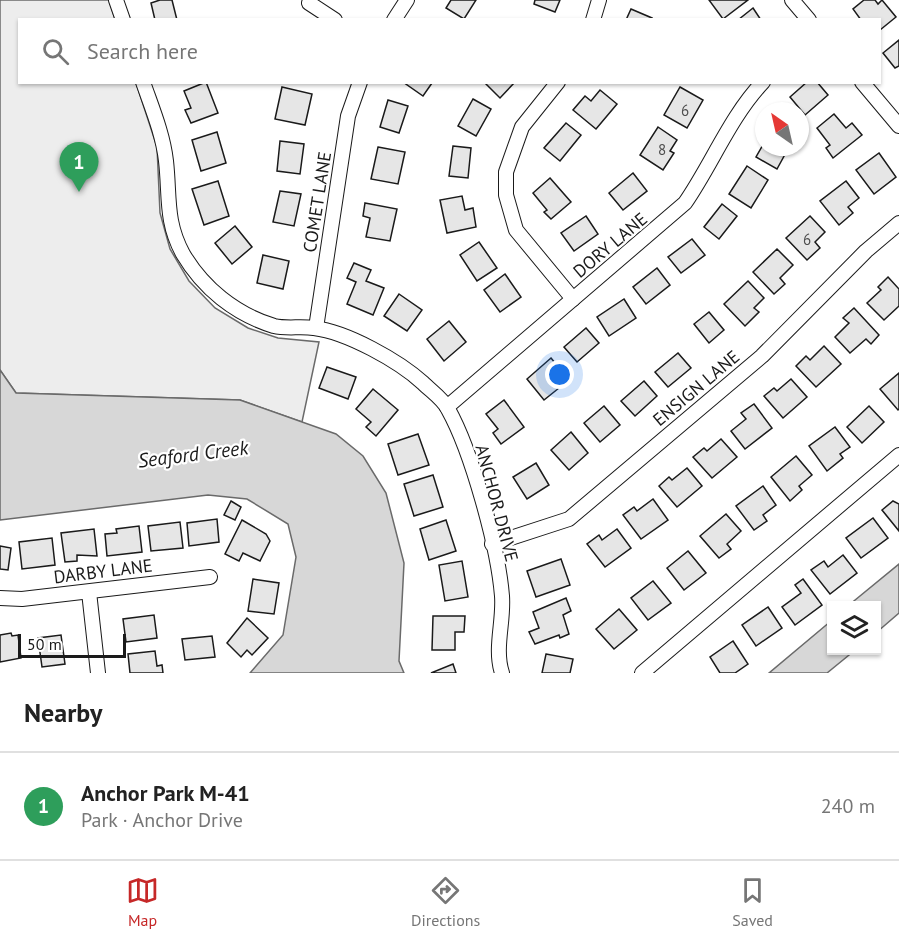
<!DOCTYPE html>
<html lang="en">
<head>
<meta charset="utf-8">
<style>
	body { margin:0; font-family:"PT Sans",sans-serif; background:#f2f2f2; color:#222 }
	.controls { position:absolute; right:18px; bottom:18px; display:grid; overflow:hidden; border-radius:0px; box-shadow:0 2px 4px #0004 }
	.controls button { width:54px; height:54px; display:grid; place-items:center; padding:0; border:0; border-bottom:2px solid #e0e0e0; background:#fff; color:#222; font:30px sans-serif }
	.compass { position:absolute; left:755px; top:102px; width:54px; height:54px; border-radius:50%; background:#fff; box-shadow:0 2px 4px #0004; rotate:326deg }
	.scale { position:absolute; left:18px; bottom:15px; width:108px; box-sizing:border-box; padding-left:6px; border:3px solid #1a1a1a; border-top:0; font-size:16px; line-height:21px; white-space:nowrap; color:#1a1a1a; -webkit-text-stroke:4px #fff; paint-order:stroke }
	.you { position:absolute; left:560px; top:375px; width:21px; height:21px; margin:-15px; border:4px solid #fff; border-radius:50%; background:#1a73e8; box-shadow:0 0 0 9px #1a73e833 }
	.badge { display:grid; place-items:center; width:39px; height:39px; border-radius:50%; background:#c62828; color:#fff; font-size:20px; font-weight:700 }
	.pin { position:absolute; translate:-50% -50px; filter:drop-shadow(0 2px 3px #0008) }
	.pin::after { content:''; position:absolute; top:32px; width:21px; height:18px; background:inherit; clip-path:polygon(0 0,100% 0,50% 100%) }
	.list { margin:0; padding:0; list-style:none }
	h2 { display:flex; justify-content:space-between; align-items:center; height:78px; margin:0; padding:0 24px; font-size:26px }
	h2 small { font-size:20px; font-weight:400; color:#767676 }
	.list li { display:grid; grid-template-columns:39px 1fr auto; gap:18px; align-items:center; box-sizing:border-box; height:108px; padding:0 24px; border-top:2px solid #e0e0e0 }
	.list b { display:block; font-size:22px; white-space:nowrap }
	.list p { margin:0; font-size:20px; white-space:nowrap; color:#767676 }
	.list em { font-size:20px; font-style:normal; color:#767676 }
	.icon { flex:none; width:33px; height:33px; fill:none; stroke:currentColor; stroke-width:2; stroke-linecap:round; stroke-linejoin:round }
	.map { position:relative; flex:none; width:899px; height:673px; overflow:hidden }
	.search { position:absolute; background:#fff; box-shadow:0 2px 4px #0004; left:18px; right:18px; top:18px; height:66px; display:flex; align-items:center; gap:15px; box-sizing:border-box; padding:0 21px; border-radius:0px; color:#767676; font-size:22px }
	.sheet { height:186px; background:#fff }
	nav { display:flex; justify-content:space-around; align-items:center; box-sizing:border-box; height:84px; border-top:2px solid #e0e0e0; background:#fff; font-size:16px; color:#767676 }
	nav a { display:grid; justify-items:center; gap:3px }
	nav .on { color:#c62828 }
	.map>svg:first-child { display:block }
</style>
</head>
<body>
<div class="map">
<svg width="899" height="673" viewBox="0 0 899 673">
	<rect width="100%" height="100%" fill="#fff"/>
	<path fill="#ededed" stroke="#6a6a6a" stroke-width="1.5" d="M0,0H109L115,19L20,20V82L136,83L157,147L160,213L170,249L189,281L215,308L248,328L278,338L319,342L302,422L240,400L16,393L0,370Z"/>
	<g fill="#d7d7d7" stroke="#6a6a6a" stroke-width="1.5">
		<path d="M0,370L16,393L240,400L336,434L363,456L386,493L404,563L399,661L404,673H250L283,635L296,557L288,524L247,499L208,495L0,520Z"/>
		<path d="M899,564V613L877,632L876,606L849,605Z"/>
		<path d="M831,621L832,650L854,651L827,673H769Z"/>
	</g>
	<g fill="#e6e6e6" stroke="#1a1a1a" stroke-width="1.5">
		<path d="M160,0H172L177,20H155L151,3Z"/>
		<path d="M451,0H476L464,19L446,8Z"/>
		<path d="M535,0H560L555,12L534,4Z"/>
		<path d="M709,0H748L723,19Z"/>
		<path d="M864,0H875L878,4L882,0L896,17L880,30V20H861L853,9Z"/>
		<path d="M753,8L761,20H738Z"/>
		<path d="M631,9L652,18L651,20H626Z"/>
		<path d="M899,40V66L895,68L883,53Z"/>
		<path d="M206,82L218,113L191,123L185,110L191,108L184,91Z"/>
		<path d="M403,82H431L432,83L423,96Z"/>
		<path d="M484,82H515L500,98Z"/>
		<path d="M807,82H817L828,95L805,115L790,97Z"/>
		<path d="M282,87L312,94L305,125L275,119Z"/>
		<path d="M680,87L703,100L687,128L664,115Z"/>
		<path d="M600,90L617,104L596,129L573,110L585,96L591,101Z"/>
		<path d="M473,99L491,109L476,136L458,126Z"/>
		<path d="M388,100L408,106L399,133L380,127Z"/>
		<path d="M834,114L846,128L852,123L862,135L833,158L826,148L830,145L817,128Z"/>
		<path d="M566,123L581,135L560,161L544,148Z"/>
		<path d="M658,127L677,140L670,151L674,153L663,170L640,155Z"/>
		<path d="M217,132L226,163L201,171L192,140Z"/>
		<path d="M280,141L304,144L300,174L277,171Z"/>
		<path d="M764,143V147H789L777,169L756,157Z"/>
		<path d="M453,146L471,148L468,178L449,176Z"/>
		<path d="M378,147L405,152L398,184L371,179Z"/>
		<path d="M879,153L896,177L874,194L856,170Z"/>
		<path d="M747,166L768,180L751,208L729,194Z"/>
		<path d="M633,173L647,191L623,210L609,193Z"/>
		<path d="M550,178L571,202L551,219L544,212L547,210L533,193Z"/>
		<path d="M218,181L229,216L204,225L192,189Z"/>
		<path d="M846,181L859,198L848,207L853,213L839,225L820,201Z"/>
		<path d="M280,191L301,194L294,226L273,222Z"/>
		<path d="M462,196L465,210L473,208L476,227L447,233L440,200Z"/>
		<path d="M365,203L397,209L390,241L366,237L370,218L363,216Z"/>
		<path d="M722,204L737,216L719,239L704,227Z"/>
		<path d="M586,216L598,234L574,251L561,233Z"/>
		<path d="M810,216L825,232L815,242L820,248L807,260L786,238Z"/>
		<path d="M235,226L252,247L232,264L215,243Z"/>
		<path d="M692,239L705,255L681,273L668,257Z"/>
		<path d="M479,242L497,268L477,281L460,255Z"/>
		<path d="M777,249L793,265L780,278L785,284L774,294L753,272Z"/>
		<path d="M263,255L289,261L283,289L257,283Z"/>
		<path d="M354,263L371,270L366,281L384,288L373,315L347,304L356,282L347,278Z"/>
		<path d="M657,268L670,285L646,304L633,287Z"/>
		<path d="M505,274L521,297L500,312L484,290Z"/>
		<path d="M888,277L899,289V306L884,320L867,303L881,290L878,287Z"/>
		<path d="M748,281L764,298L754,308L759,312L745,326L724,304Z"/>
		<path d="M399,294L422,310L407,331L384,316Z"/>
		<path d="M624,299L636,318L609,336L597,317Z"/>
		<path d="M854,308L879,335L871,344L866,339L850,353L835,337L849,323L843,318Z"/>
		<path d="M709,312L724,330L709,343L694,324Z"/>
		<path d="M449,321L466,342L444,361L427,339Z"/>
		<path d="M586,328L599,343L577,362L564,347Z"/>
		<path d="M824,346L841,364L816,387L796,366L806,356L810,360Z"/>
		<path d="M678,353L691,368L668,387L655,372Z"/>
		<path d="M551,358L569,380L544,400L527,379Z"/>
		<path d="M327,367L356,377L348,399L319,388Z"/>
		<path d="M899,373V409L898,410L880,389Z"/>
		<path d="M791,379L807,397L783,418L764,396L774,388L777,391Z"/>
		<path d="M644,381L657,396L635,416L621,401Z"/>
		<path d="M373,389L398,410L376,436L366,427L371,422L356,409Z"/>
		<path d="M504,400L524,427L501,444L493,433L498,429L486,414Z"/>
		<path d="M754,404L772,428L745,449L731,431L746,419L741,413Z"/>
		<path d="M604,406L620,425L600,442L584,423Z"/>
		<path d="M869,406L884,422L862,443L847,427Z"/>
		<path d="M835,427L850,447L840,454L843,458L827,471L809,446Z"/>
		<path d="M571,432L588,453L569,470L551,450Z"/>
		<path d="M418,434L429,465L398,475L388,444Z"/>
		<path d="M721,439L737,457L712,478L693,457L704,448L707,451Z"/>
		<path d="M796,456L812,475L799,486L802,490L790,501L771,477Z"/>
		<path d="M536,463L549,485L527,499L513,477Z"/>
		<path d="M687,468L702,486L677,507L659,486L669,477L672,480Z"/>
		<path d="M433,475L443,507L414,516L404,484Z"/>
		<path d="M763,486L776,505L763,515L767,521L754,530L736,506Z"/>
		<path d="M653,499L668,520L641,539L623,515L634,507L637,511Z"/>
		<path d="M231,501L241,507L235,520L224,515Z"/>
		<path d="M893,501L899,504V531L882,510Z"/>
		<path d="M726,514L741,531L727,544L731,549L719,558L700,536Z"/>
		<path d="M873,518L888,538L861,558L846,538Z"/>
		<path d="M217,519L219,542L189,546L187,523Z"/>
		<path d="M242,520L266,534L270,541L260,561L243,553L239,561L225,554Z"/>
		<path d="M446,520L456,551L429,560L420,529Z"/>
		<path d="M180,522L183,548L151,551L148,526Z"/>
		<path d="M139,526L142,552L107,556L105,534L117,533L116,529Z"/>
		<path d="M94,529L97,556L77,555V561L65,562L61,533Z"/>
		<path d="M617,529L631,548L605,567L587,544L599,535L602,540Z"/>
		<path d="M52,538L55,565L22,569L19,542Z"/>
		<path d="M0,546L11,548L8,570L0,569Z"/>
		<path d="M688,551L706,573L684,590L667,568Z"/>
		<path d="M843,555L857,573L830,594L811,570L824,561L828,567Z"/>
		<path d="M561,559L570,585L536,597L527,571Z"/>
		<path d="M462,561L468,597L445,601L439,565Z"/>
		<path d="M253,579L279,583L274,614L248,611Z"/>
		<path d="M803,579L822,605L795,625L782,607L801,593L795,585Z"/>
		<path d="M653,581L671,603L648,620L631,598Z"/>
		<path d="M566,598L571,611L563,615L569,634L560,638L559,635L535,644L529,632L539,628L533,612Z"/>
		<path d="M768,607L782,628L756,646L742,625Z"/>
		<path d="M619,609L637,630L614,649L596,629Z"/>
		<path d="M154,615L157,638L126,642L123,619Z"/>
		<path d="M433,616H465L464,632H455V650H432Z"/>
		<path d="M247,618L268,638L252,655L247,650L241,657L227,643Z"/>
		<path d="M11,633L12,636L18,635L21,658L0,662V635Z"/>
		<path d="M61,635L65,664L42,667L38,638Z"/>
		<path d="M212,636L215,657L185,660L182,639Z"/>
		<path d="M733,641L748,664L735,673H720L710,657Z"/>
		<path d="M155,651L157,666L162,665L163,673H130L128,654Z"/>
		<path d="M546,654L573,659L570,673H542Z"/>
		<path d="M453,664L456,673H431Z"/>
	</g>
	<g fill="none" stroke-linecap="round" stroke-linejoin="round">
		<g stroke="#1a1a1a" stroke-width="16">
			<g id="minor">
				<path d="M116,0L123,20"/>
				<path d="M792,0L809,20"/>
				<path d="M309,3L335,20"/>
				<path d="M394,20L407,0"/>
				<path d="M593,20L599,0"/>
				<path d="M143,82C152,108 163,134 166,161C170,196 165,221 183,254C203,288 235,314 274,326C286,329 301,326 314,328C347,332 399,361 423,383C431,391 443,399 448,409C472,452 498,547 502,596C504,622 494,648 502,673"/>
				<path d="M558,82L522,127L506,172V195L516,230L573,299"/>
				<path d="M862,82L899,126"/>
				<path d="M316,328L348,116L360,82"/>
				<path d="M447,407L685,203C712,164 730,117 763,82"/>
				<path d="M492,544L569,519L762,356L866,251L899,223"/>
				<path d="M89,592L98,673"/>
				<path d="M0,598L22,599L210,577"/>
				<path d="M642,673L899,455"/>
			</g>
		</g>
		<use href="#minor" stroke="#fff" stroke-width="14"/>
	</g>
	<g text-anchor="middle" dominant-baseline="central" stroke-width="4.5" stroke-linejoin="round" paint-order="stroke">
		<g font-size="15" fill="#4d4d4d">
			<text x="685" y="110">6</text>
			<text x="662" y="149">8</text>
			<text x="807" y="239">6</text>
		</g>
		<g font-size="18" fill="#1a1a1a" stroke="#fff">
			<text transform="translate(317 202) rotate(-81)">COMET LANE</text>
			<text transform="translate(610 245) rotate(-40)">DORY LANE</text>
			<text transform="translate(696 388) rotate(-40)">ENSIGN LANE</text>
			<text transform="translate(497 503) rotate(75)">ANCHOR DRIVE</text>
			<text transform="translate(103 571) rotate(-7)">DARBY LANE</text>
		</g>
		<g font-size="20" font-style="italic" fill="#1a1a1a" stroke="#fff">
			<text transform="translate(193 454) rotate(-7)">Seaford Creek</text>
		</g>
	</g>
</svg>
<div class="controls">
<button><svg class="icon" aria-label="layers" viewBox="0 0 24 24"><path d="M12 4l9 5-9 5-9-5zM3 14l9 5 9-5"/></svg></button>
</div>
<svg class="compass" viewBox="-18 -18 36 36"><path d="M0-13l5 13h-10z" fill="#e53935"/><path d="M0 13l5-13h-10z" fill="#767676"/></svg>
<div class="scale">50 m</div>
<div class="you"></div>
<div class="pin badge" style="left:79px;top:192px;background:#2e9e5b">1</div>
<div class="search"><svg class="icon" aria-label="search" viewBox="0 0 24 24"><circle cx="10" cy="10" r="6"/><path d="M15 15l6 6"/></svg>Search here</div>
</div>
<section class="sheet">
<h2>Nearby<small></small></h2>
<ul class="list">
<li><span class="badge" style="background:#2e9e5b">1</span><div><b>Anchor Park M-41</b><p>Park · Anchor Drive</p></div><em>240 m</em></li>
</ul>
</section>
<nav>
<a class="on"><svg class="icon" aria-label="map" viewBox="0 0 24 24"><path d="M3 6l6-2 6 2 6-2v14l-6 2-6-2-6 2zM9 4v14M15 6v14"/></svg>Map</a>
<a><svg class="icon" aria-label="directions" viewBox="0 0 24 24"><path d="M12 3l9 9-9 9-9-9zM9 14v-3h6M13 9l2 2-2 2"/></svg>Directions</a>
<a><svg class="icon" aria-label="saved" viewBox="0 0 24 24"><path d="M7 4h10v16l-5-4-5 4z"/></svg>Saved</a>
</nav>
</body>
</html>
